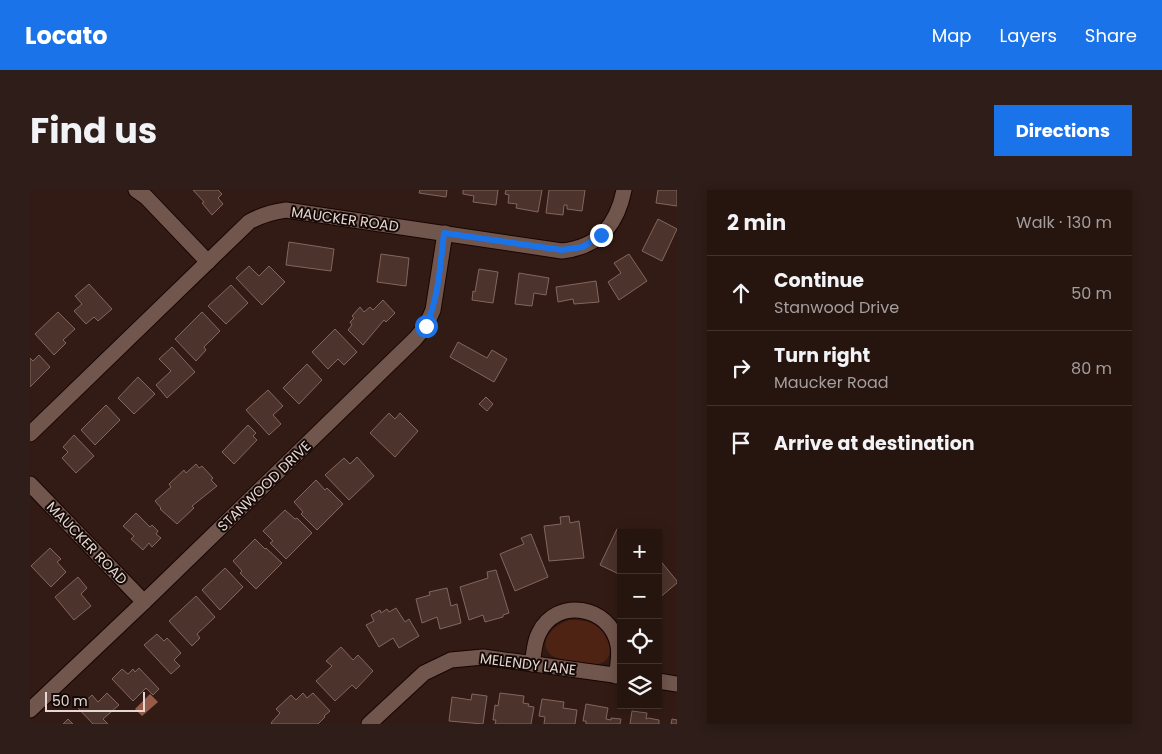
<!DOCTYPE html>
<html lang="en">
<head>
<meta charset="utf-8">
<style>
	body { margin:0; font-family:Poppins,sans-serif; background:#2e1d18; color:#f1f3f6 }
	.controls { position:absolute; right:15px; bottom:15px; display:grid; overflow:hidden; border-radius:0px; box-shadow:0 2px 12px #0003 }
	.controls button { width:45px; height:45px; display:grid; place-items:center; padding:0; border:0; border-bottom:1px solid #42332f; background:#26140f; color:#f1f3f6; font:25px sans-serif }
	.scale { position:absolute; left:15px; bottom:12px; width:100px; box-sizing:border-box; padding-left:5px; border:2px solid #e7d7d2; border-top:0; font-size:14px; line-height:18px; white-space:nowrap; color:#e7d7d2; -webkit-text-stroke:4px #130906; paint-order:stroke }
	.stop { position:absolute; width:15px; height:15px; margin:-11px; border:4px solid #1a73e8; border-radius:50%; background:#fff }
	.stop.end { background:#1a73e8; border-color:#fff; box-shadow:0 1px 5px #0008 }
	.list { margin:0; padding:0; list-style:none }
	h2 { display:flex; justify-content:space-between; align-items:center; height:65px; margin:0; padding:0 20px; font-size:21px }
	h2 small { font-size:16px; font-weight:400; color:#a49e9e }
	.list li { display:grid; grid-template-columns:32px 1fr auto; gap:15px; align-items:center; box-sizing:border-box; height:75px; padding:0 20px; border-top:1px solid #42332f }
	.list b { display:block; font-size:19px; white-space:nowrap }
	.list p { margin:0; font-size:16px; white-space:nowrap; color:#a49e9e }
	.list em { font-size:16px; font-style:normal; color:#a49e9e }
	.icon { flex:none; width:28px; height:28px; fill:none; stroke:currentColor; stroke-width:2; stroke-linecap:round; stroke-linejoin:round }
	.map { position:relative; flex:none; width:647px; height:534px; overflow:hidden; border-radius:0px }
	header { display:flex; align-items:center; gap:30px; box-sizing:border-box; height:70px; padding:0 25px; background:#1a73e8; color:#fff }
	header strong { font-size:24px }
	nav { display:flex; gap:28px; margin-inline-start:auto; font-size:18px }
	.intro { display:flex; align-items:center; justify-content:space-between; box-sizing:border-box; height:120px; padding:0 30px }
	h1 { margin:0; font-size:35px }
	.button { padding:12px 22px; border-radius:0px; background:#1a73e8; color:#fff; font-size:18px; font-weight:700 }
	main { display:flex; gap:30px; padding:0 30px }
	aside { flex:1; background:#26140f; border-radius:0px; box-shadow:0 2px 12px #0003 }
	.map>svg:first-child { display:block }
</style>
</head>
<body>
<header>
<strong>Locato</strong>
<nav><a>Map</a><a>Layers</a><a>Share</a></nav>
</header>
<div class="intro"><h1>Find us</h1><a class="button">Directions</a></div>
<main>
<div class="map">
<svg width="647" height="534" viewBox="0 0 647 534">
	<rect width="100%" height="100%" fill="#321b14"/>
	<path fill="#4e2314" d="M539,430C548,430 557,430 565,435C577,442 590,469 568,474C560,475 525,470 520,464C507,450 526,434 539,430Z"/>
	<path fill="#965c49" d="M120,504L128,512L112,526L105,519Z"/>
	<g fill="#4c332b" stroke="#83675e">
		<path d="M163,0H188L192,4L188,8L193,14L182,25L172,13L174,12Z"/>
		<path d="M390,0H417L416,7L389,3Z"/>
		<path d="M433,0H468L466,15L443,12L444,6L433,4Z"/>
		<path d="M476,0H512L508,22L486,18L487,14L478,13L479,5L475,4Z"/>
		<path d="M519,0H555L552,21L537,19V15H534L533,25L516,23Z"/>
		<path d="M628,0H647V16L626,13Z"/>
		<path d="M628,29L647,39L632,71L612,61Z"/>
		<path d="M259,52L304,59L301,81L256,75Z"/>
		<path d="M351,64L379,68L376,96L347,92Z"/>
		<path d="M599,64L617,91L589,110L578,92L591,83L584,73Z"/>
		<path d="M219,76L229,86L239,76L255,92L232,115L206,88Z"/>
		<path d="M449,79L468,82L463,113L442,110L443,101L445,102Z"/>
		<path d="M489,83L519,88L516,105L504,103L502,116L485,114Z"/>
		<path d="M566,91L569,112L544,114L543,109L528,112L526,97Z"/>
		<path d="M59,94L82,119L68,131L64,127L56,134L44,121L52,114L45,106Z"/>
		<path d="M201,95L218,113L196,134L178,116Z"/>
		<path d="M353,110L365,123L356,132L354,130L333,155L318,140L322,135L320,132L324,128L322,126L330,117L334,122L340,117L343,120Z"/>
		<path d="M28,122L45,139L33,150L36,153L24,165L5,144Z"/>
		<path d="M172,122L190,141L174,157L176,160L166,171L145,149Z"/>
		<path d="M305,139L327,162L314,175L308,169L298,179L282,162Z"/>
		<path d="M428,152L457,168L462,160L477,169L464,192L420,167Z"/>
		<path d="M142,157L165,182L137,208L126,195L141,181L129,169Z"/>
		<path d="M9,165L20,177L0,197V168L3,171Z"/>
		<path d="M277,174L292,190L269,214L253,198Z"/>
		<path d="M108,187L125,204L104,224L88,208Z"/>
		<path d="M238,200L253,216L243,225L251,234L239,245L216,220Z"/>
		<path d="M456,207L463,214L457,221L449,214Z"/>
		<path d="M76,215L90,230L65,255L51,240Z"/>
		<path d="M359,223L365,229L370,223L388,241L365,267L340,243Z"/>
		<path d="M218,235L226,243L223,246L227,250L204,274L192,262Z"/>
		<path d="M44,245L64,266L46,283L32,268L38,262L33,257Z"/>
		<path d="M327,267L344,286L319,310L295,285L314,268L320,274Z"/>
		<path d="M166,274L169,278L172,276L183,288L181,290L187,296L162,316L164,318L147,334L130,319L131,318L125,311L141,297L139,294L154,280L156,283Z"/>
		<path d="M286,290L295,300L297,298L313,314L287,340L271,324L273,322L264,312Z"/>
		<path d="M255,320L265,329L267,328L282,343L256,369L240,353L243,351L233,341Z"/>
		<path d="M106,323L120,337L122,335L128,341L126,344L131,348L122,357L119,353L113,360L101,349L104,346L93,336Z"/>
		<path d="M539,326L540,333L549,331L554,368L519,371L514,336L531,334L530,327Z"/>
		<path d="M587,339L595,343H591V385L570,375Z"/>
		<path d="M501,344L518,387L485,401L470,364L494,354L491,348Z"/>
		<path d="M225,349L235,359L236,358L252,373L226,399L210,383L212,381L203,371Z"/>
		<path d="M20,358L31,369L27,372L36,382L21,397L1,376Z"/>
		<path d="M628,368L647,391V393L628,409Z"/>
		<path d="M195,378L213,397L190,420L172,400Z"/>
		<path d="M466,380L479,423L473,425V427L455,432L453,425L439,430L430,397L458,388L457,382Z"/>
		<path d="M48,387L57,398L51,404L61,416L44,430L25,407Z"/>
		<path d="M417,398L421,416L427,414L431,433L410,439L407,427L392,433L386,409L400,405L399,402Z"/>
		<path d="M166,406L185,427L167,444L170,448L162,456L139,431Z"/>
		<path d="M366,418L375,432L379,429L389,446L369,458L363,448L349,457L336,435L344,431L341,425L350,420L351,423L357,419L359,422Z"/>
		<path d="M127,444L134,451L137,448L151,463L144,470L150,476L141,484L114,455Z"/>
		<path d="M311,457L323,470L328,465L343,481L326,499L322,495L305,511L286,491L302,476L296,471Z"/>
		<path d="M109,478L129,499L123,505L116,498L103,511L82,489L92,479L98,484L103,479L105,482Z"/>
		<path d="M77,503L89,515L73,529L78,534H63L48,518L62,505L68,512Z"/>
		<path d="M273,503L277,508L283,503L300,521L294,526L295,527L288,534H242L241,533L250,523L246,519L261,505L266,510Z"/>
		<path d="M470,503L494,506L493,513L499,514L498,516L504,517L501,534H465L466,530H463L465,515L468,516Z"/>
		<path d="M442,504L457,506L453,534L419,531L422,507L441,510Z"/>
		<path d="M512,509L534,512L533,518L547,520L545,534H514L515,527L509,526Z"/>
		<path d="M556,514L578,518L576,529L581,530V528L591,529L590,534H556V531H553Z"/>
		<path d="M602,521L617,523L616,529L618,528L629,530V534H600Z"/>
		<path d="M38,529L43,534H33Z"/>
		<path d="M642,529L647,530V534H641Z"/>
	</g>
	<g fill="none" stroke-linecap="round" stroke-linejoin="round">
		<g stroke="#190502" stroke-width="17">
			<g id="minor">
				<path d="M106,0L116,7L178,72"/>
				<path d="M0,244L219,32C231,25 242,22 256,20L532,61C569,57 587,35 594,0"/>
				<path d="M0,294L114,412"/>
				<path d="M502,474C504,464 504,452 509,443C526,407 580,415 588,455C590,465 588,475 586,486"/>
				<path d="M628,491L647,494"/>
				<path d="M0,520L114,412L385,149L396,136L403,120L415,43"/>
				<path d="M339,534L394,483L421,470L453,467L591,486"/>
			</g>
		</g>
		<use href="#minor" stroke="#71564d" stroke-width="15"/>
	</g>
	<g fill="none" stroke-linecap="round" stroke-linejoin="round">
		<path stroke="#1a73e8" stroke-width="6" d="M396,136C409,107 410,75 414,43L532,60L553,57L571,45"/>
	</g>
	<g text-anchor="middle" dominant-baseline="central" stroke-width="4" stroke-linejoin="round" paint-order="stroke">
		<g font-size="14" fill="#e7d7d2" stroke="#130906">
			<text transform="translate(315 29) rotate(8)">MAUCKER ROAD</text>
			<text transform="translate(234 296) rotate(-44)">STANWOOD DRIVE</text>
			<text transform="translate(57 353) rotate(46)">MAUCKER ROAD</text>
			<text transform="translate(498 474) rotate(7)">MELENDY LANE</text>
		</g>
	</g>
</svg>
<div class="controls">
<button>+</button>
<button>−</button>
<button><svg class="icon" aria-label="locate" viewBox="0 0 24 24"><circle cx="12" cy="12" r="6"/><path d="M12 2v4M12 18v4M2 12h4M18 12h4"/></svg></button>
<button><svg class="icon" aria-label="layers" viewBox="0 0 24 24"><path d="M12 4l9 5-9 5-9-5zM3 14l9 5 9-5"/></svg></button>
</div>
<div class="scale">50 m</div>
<div class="stop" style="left:396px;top:136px"></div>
<div class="stop end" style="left:571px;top:45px"></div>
</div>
<aside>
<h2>2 min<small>Walk · 130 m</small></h2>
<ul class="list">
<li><svg class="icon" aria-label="ahead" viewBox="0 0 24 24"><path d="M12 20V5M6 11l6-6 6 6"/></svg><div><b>Continue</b><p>Stanwood Drive</p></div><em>50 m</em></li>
<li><svg class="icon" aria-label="right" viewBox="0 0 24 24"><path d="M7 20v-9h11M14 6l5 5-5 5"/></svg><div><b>Turn right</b><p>Maucker Road</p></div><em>80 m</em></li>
<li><svg class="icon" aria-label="arrive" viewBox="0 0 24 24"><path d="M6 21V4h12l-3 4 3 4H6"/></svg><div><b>Arrive at destination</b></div></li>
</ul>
</aside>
</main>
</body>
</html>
